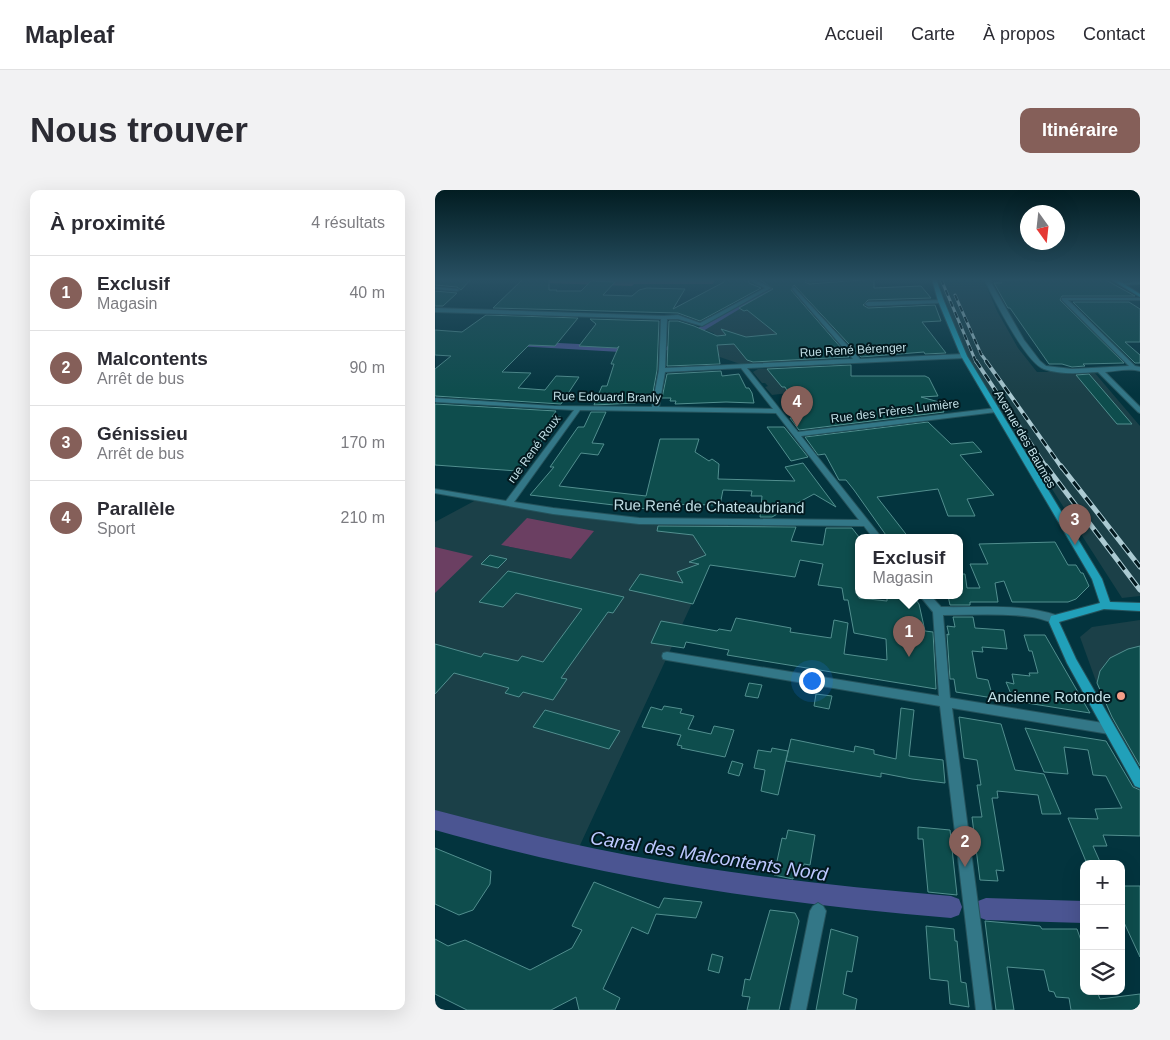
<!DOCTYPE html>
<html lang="fr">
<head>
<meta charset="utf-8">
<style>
	body { margin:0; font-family:Helvetica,sans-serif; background:#f2f2f3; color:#2b2b33 }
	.controls { position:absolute; right:15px; bottom:15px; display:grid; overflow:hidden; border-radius:10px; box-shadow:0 5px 20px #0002 }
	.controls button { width:45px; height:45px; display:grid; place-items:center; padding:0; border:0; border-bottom:1px solid #e1e1e2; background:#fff; color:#2b2b33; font:25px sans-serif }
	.compass { position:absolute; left:585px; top:15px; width:45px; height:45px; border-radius:50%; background:#fff; box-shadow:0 5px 20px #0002; rotate:165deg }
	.you { position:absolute; left:376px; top:490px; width:18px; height:18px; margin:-12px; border:4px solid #fff; border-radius:50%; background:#1a73e8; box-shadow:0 0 0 8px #1a73e833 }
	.badge { display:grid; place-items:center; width:32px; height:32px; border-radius:50%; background:#855f59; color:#fff; font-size:16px; font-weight:700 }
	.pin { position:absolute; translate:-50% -41px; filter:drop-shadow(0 1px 2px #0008) }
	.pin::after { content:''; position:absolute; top:26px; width:18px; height:15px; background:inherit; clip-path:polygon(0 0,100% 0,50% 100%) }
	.popup { position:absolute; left:420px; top:344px; width:108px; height:65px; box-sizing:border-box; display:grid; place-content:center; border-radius:10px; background:#fff; filter:drop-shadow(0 1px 4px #0005); font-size:16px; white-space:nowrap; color:#7c7c81 }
	.popup b { font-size:19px; color:#2b2b33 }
	.popup::after { content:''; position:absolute; left:50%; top:100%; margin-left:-10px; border:10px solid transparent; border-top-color:#fff }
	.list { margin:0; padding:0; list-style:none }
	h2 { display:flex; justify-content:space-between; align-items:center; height:65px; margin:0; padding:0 20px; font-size:21px }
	h2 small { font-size:16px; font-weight:400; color:#7c7c81 }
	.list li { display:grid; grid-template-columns:32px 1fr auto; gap:15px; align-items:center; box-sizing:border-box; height:75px; padding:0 20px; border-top:1px solid #e1e1e2 }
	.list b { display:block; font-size:19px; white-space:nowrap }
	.list p { margin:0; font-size:16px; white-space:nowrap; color:#7c7c81 }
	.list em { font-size:16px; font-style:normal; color:#7c7c81 }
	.icon { flex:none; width:28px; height:28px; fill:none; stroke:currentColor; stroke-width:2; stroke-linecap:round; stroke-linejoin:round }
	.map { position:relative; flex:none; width:705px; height:820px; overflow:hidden; border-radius:10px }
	header { display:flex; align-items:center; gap:30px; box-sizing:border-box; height:70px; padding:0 25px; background:#fff; border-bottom:1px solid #e1e1e2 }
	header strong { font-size:24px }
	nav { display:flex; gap:28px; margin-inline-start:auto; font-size:18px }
	.intro { display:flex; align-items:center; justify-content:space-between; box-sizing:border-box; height:120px; padding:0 30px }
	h1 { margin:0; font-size:35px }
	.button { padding:12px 22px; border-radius:10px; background:#855f59; color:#fff; font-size:18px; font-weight:700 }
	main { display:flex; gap:30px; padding:0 30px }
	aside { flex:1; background:#fff; border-radius:10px; box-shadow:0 5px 20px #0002 }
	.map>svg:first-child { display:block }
</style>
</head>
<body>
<header>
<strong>Mapleaf</strong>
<nav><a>Accueil</a><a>Carte</a><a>À propos</a><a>Contact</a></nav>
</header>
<div class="intro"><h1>Nous trouver</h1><a class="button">Itinéraire</a></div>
<main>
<aside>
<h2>À proximité<small>4 résultats</small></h2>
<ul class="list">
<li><span class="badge">1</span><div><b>Exclusif</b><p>Magasin</p></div><em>40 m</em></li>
<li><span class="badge">2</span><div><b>Malcontents</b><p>Arrêt de bus</p></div><em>90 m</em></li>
<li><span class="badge">3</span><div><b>Génissieu</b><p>Arrêt de bus</p></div><em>170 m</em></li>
<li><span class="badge">4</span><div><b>Parallèle</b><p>Sport</p></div><em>210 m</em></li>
</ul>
</aside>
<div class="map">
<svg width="705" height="820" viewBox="0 0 705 820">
	<rect width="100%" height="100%" fill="#03343e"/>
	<g fill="#1b4048" fill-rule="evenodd">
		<path d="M503,89H548L562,121L583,158L602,182H659L705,236V406L687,408L529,162Z"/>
		<path d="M315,111L387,164L382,166L384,171L308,175L282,166L279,143L268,139Z"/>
		<path d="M379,176L405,197L337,205L330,197L333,196L330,193H327L318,182L323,179Z"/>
		<path d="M43,309L204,331H295L140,666L71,650L0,630V332ZM158,341L136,369L66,355ZM110,520L184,541L174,559L98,537Z"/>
		<path d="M705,430V577L682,538L662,494L645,447L657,437Z"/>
	</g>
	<g fill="#6b3f62">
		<path d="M83,89H280L278,94H199L197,96L114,93L115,92Z"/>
		<path d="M92,328L159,341L136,369L66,355Z"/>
		<path d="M0,357L38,366L0,403Z"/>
	</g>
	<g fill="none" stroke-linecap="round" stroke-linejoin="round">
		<g fill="#4b5592" fill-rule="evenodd">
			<path d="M345,89H354L235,161L228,159Z"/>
			<path d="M84,151L203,157L207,160L203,163L81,156V152Z"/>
			<path d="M0,620C64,637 127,653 192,665C299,685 407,697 516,706L524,709L527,717L524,725L516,728C338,713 172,689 0,640Z"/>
			<path d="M551,708L649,711V733L551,730L543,727L540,719L543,711Z"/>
		</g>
	</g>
	<g fill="#0e4d4d" stroke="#528f8f">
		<path d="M0,89H36L26,100L22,97L0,95Z"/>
		<path d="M88,89H114V100H122L121,101H146L156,91L180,92L168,105L197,106L204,100L212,98L250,99L238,119L289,92L290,89H313L314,93L326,98L265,131L243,123L58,118Z"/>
		<path d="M324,89H371L370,92L374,94L439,89V98L486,96L496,108L433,110L428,115L433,118L500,115L506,131L487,132L511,163L490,164L489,162L426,167L359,95L356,100L414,167L318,172L312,170L299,154L282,155L285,174L232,176L234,131H243L259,136L282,146L291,145L286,139L311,147L342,144L312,120L309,121L304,118L338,99Z"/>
		<path d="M669,89L700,106H627L625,110L689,173L648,174L650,176L637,177L627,174H614L575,118H573L559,93H567L565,90H569Z"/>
		<path d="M0,101L22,103L8,116H0Z"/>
		<path d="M638,112H694L705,119V152H690L705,165V173H700Z"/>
		<path d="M51,125L143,128L120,156L94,155L67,182L96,183L83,198L110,200L121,186L144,187L126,214L0,206V179L16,166L0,165V140L27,142Z"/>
		<path d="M155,129L224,131L222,180L217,208H203L201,213L159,215L167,196H172L179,174H176L184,156L182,158L144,156L161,134Z"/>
		<path d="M416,175V186H490L494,188L503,206L486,207L504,212L509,222L364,240L355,228H362L359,219L362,218L350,197H347L332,179Z"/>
		<path d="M286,181L287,186L304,184L311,198H314L317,203L319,213L291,212L240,214L241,211H235L236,208H227L232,184Z"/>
		<path d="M654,184L697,234H682L641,185Z"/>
		<path d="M0,214L121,221L117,227H126L82,281L0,275Z"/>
		<path d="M156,222H171L157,253L169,254L163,265L146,263L124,296L211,306L225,249H264L260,262L274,271L277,269L284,274L283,289L360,291L350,277L368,273L401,317L379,304L337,327H325L327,306H316L317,301L288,300L285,315L213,314L212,319L95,305L119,277H115L143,237H149Z"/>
		<path d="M493,232L516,254L538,252L547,262L525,265L559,305L532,309L540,326H513L503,299L442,307L474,348H453L419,300L411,290H404L390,264L383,265L370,247Z"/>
		<path d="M332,237H349L373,267L356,271Z"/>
		<path d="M223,336L361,337L356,351L388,355L391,338H417L424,347V408L452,411V406H478L484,414L490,441L498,442L501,499L292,465L294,460L251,452L249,458L216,453L226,431L282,441L284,439L296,441L301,428L356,438L355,442L396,448L399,430L413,433L409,464L452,470L451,449L419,443L413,410H409L407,398L383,395L388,374L365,370L360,387L275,375L258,414L194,400L205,384L248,393L242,382L264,374L254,372L271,365L258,345L222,341Z"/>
		<path d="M620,352L633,375H641L646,383H648L654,396L641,409L633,412H577L569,391L560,393L563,412H535V415H515L513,406H524V384H530L532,398H545L535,374H553L544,354Z"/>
		<path d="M55,365L72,369L63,378L46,374Z"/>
		<path d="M73,381L189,407L178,423L173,422L126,488L132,489L118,510L88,502L84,507L70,503L74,498L19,483L0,504V454L46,467L49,463L83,471L87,466L108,472L147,419L81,403L68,417L44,412Z"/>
		<path d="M518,427H538L540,438L569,440L572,459L547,457L548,462L537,461L542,488L553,490L558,508L521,502L519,489H515L512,444L514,445L512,436L520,437Z"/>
		<path d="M589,445H610L655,523L579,511L571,492L579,494L577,484L595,486L594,483H603L597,461H594Z"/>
		<path d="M705,456V576L677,527L662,493L665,481L675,468L693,459Z"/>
		<path d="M314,493L327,495L323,508L310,506Z"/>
		<path d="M381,504L397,506L394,519L379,516Z"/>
		<path d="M229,516L247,519L245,523L259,526L253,539L276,544L279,536L299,540L290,567L246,558L247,556L242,555L246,545L207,537L216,517L227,520Z"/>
		<path d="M466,518L479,520L474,566L508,570L510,593L477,589L446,583V587L351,571L356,549L419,562L420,556L439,560V564L461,569Z"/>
		<path d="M110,520L185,541L174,559L98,537Z"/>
		<path d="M524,527L566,534L580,580L609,584L626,624H607L603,605L562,601L563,608H557L569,681L561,680L563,691L545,690L537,627H547L542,595H546L542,570L529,568Z"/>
		<path d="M590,538L671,551L698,597L705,600V646L668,645L672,656H658L666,674H652L633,628L663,629L660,619L687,618L671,586L658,585L653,560L629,557L633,584L609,582Z"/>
		<path d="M337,558L353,561L343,605L326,601L330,580L319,578L323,560L336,562Z"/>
		<path d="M297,571L308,574L304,586L293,583Z"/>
		<path d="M483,637L515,640L522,705L493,702L488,649H483Z"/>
		<path d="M353,640L380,645L375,675L369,674L368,679L360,678L358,689L339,685L347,648L351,649Z"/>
		<path d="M0,658L56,681L55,694L38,720L24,725L0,714Z"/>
		<path d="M159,692L224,718L229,708L267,712L261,728L221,724L213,744L197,737L168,799L185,808L180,820H144L141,807L116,820H32L0,804V749L13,756L30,750L95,780L137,758L147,740L137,736Z"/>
		<path d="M686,696H705V767L686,726Z"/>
		<path d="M335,720L360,723L364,731L344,820H312L315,807L307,806L310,789L315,790Z"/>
		<path d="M550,731L605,736L607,739H642L649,759V801H662L665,809L705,804V820H636L634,808L621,807L619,802L614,801L609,780L572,777L579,820H561Z"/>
		<path d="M491,736L519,739L520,751H522L526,792L531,793L534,817L515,814L513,791L495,789Z"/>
		<path d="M396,739L423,747L417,782L412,781L408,804L422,809L420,820H381Z"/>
		<path d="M277,764L288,767L284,783L273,780Z"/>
	</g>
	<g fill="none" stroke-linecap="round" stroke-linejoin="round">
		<g stroke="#25535c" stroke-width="2">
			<g id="street">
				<path d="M315,89H319L336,98L267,136L243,129H232L230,178L418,169L357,99L359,97L425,169L529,164L532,166L529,168L312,178L363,242L561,218L564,220L561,222L366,246L447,348H438L429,336L204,334L118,324L0,303V299L71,311L139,220L0,212V208L119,216L217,217L224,180L226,129L0,122V118L229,126L243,125L265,133L330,98L315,91ZM306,178L338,219L224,217L230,182ZM145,220L341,223L424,330L204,328L118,318L79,312Z"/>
				<path d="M420,89L374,92L372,91L379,89Z"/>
				<path d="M549,89H554L589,150L605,171L611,176L637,179L694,176L627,110V108H705V110H633L700,176L705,177V181C694,178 681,181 670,182L705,217V223L703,222L663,182C646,183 626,185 609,179C590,172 559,109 549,89Z"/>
				<path d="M705,92V94L685,95L683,94Z"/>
				<path d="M0,97L22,99L24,100L22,101L0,99Z"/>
				<path d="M508,110L506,113L433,116L430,114L433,112Z"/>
				<path d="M485,406H496L506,417C545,418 586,413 624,426L625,429L624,432C616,434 606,428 597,427C568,423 538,425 508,425L515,508L674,534L678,535L680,539L678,543L674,544L517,518L557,820H541L505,516L232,470L228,469L227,466L228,463L232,462L504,506L498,422Z"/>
				<path d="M383,713L388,716L391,721L371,820H355L375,721L378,716Z"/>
			</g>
		</g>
		<g stroke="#25535c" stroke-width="2">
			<g id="secondary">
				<path d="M497,89H501L509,111L532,166L667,389L675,412L705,413V421L669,419L624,432L641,469L705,580V598L700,596L632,473L614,432L616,426L620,425L665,413L657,389L526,166L503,111Z"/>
				<path d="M675,89H681L705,104V107Z"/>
			</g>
		</g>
		<use href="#street" fill="#337787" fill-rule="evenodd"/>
		<use href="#secondary" fill="#21a0b9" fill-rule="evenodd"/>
		<g stroke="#abcad2" stroke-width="3">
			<g id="rail-far2">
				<path d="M506,89L541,172"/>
				<path d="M520,105L546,164L552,172"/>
			</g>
		</g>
		<g stroke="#abcad2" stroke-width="4">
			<g id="rail-far1">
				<path d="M541,171L612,278"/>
				<path d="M551,171L627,278"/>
			</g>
		</g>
		<g stroke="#abcad2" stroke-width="5">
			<g id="rail">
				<path d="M611,276L705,400"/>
				<path d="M626,276L705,377"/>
			</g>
		</g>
		<use href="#rail-far2" stroke="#02191f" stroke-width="2" stroke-dasharray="6" stroke-linecap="butt"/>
		<use href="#rail-far1" stroke="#02191f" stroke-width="2.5" stroke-dasharray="8" stroke-linecap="butt"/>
		<use href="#rail" stroke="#02191f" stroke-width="3" stroke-dasharray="10" stroke-linecap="butt"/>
	</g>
	<linearGradient id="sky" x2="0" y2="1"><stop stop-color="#021d22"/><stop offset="0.44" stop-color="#285063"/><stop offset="1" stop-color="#285063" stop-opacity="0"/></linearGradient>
	<rect width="705" height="204" fill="url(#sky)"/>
	<circle fill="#f49e88" stroke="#02191f" stroke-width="2" cx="686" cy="506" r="5"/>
	<g text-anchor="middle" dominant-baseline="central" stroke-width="4" stroke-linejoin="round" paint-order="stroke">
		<g font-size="12" fill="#c2dfe6" stroke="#02191f">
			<text transform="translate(418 160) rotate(-3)">Rue René Bérenger</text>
			<text transform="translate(172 207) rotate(1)">Rue Edouard Branly</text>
			<text transform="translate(460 221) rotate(-7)">Rue des Frères Lumière</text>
			<text transform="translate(590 249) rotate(60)">Avenue des Baumes</text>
			<text transform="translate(99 259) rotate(-54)">rue René Roux</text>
		</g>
		<g font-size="15" fill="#c2dfe6" stroke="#02191f">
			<text transform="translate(274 316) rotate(1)">Rue René de Chateaubriand</text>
		</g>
		<g font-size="15" fill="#c2dfe6" stroke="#02191f" text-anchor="end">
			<text x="676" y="506">Ancienne Rotonde</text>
		</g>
		<g font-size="19" font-style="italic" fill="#bdc8ff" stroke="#02191f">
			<text transform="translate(274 666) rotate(9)">Canal des Malcontents Nord</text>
		</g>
	</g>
</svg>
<div class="controls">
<button>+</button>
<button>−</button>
<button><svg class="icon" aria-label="layers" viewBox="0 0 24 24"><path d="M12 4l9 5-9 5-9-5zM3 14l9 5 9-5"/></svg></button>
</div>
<svg class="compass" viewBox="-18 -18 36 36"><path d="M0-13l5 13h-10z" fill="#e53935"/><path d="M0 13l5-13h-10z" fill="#7c7c81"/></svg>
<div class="you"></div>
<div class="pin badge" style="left:474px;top:467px">1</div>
<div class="popup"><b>Exclusif</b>Magasin</div>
<div class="pin badge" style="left:530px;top:677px">2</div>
<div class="pin badge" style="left:640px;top:355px">3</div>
<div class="pin badge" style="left:362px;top:237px">4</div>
</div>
</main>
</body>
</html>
